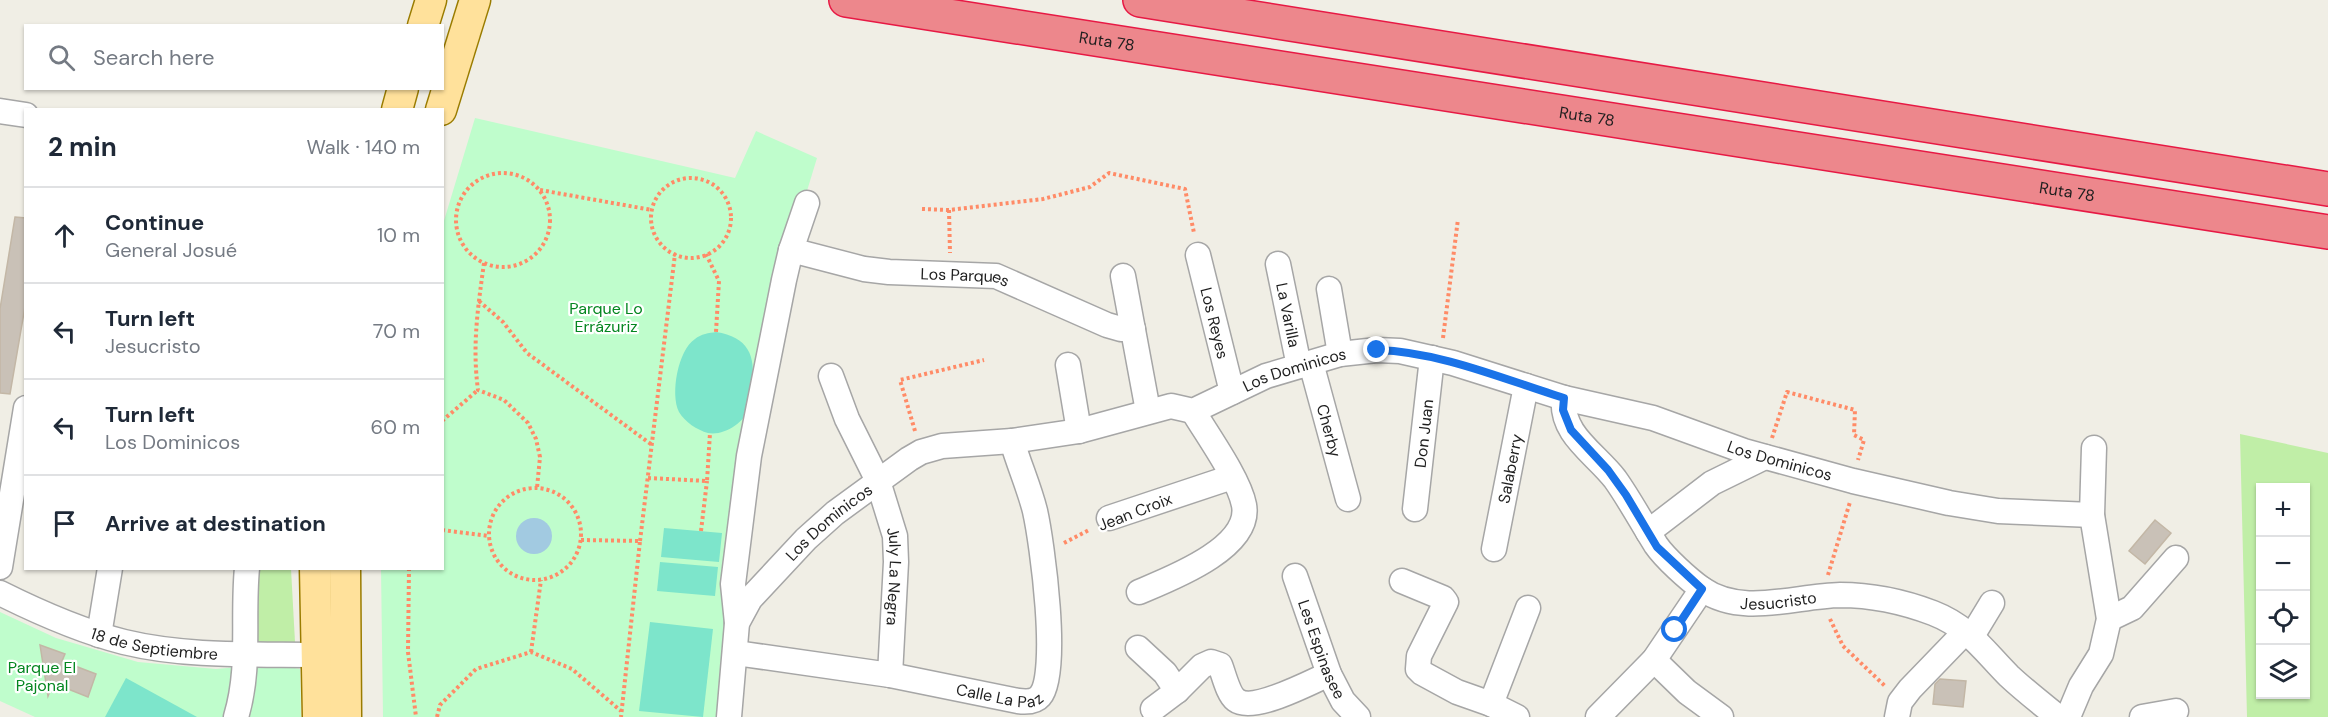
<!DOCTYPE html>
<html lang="en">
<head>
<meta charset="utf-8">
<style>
	body { margin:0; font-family:"DM Sans",sans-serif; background:#f2f2f3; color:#1f2937 }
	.controls { position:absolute; right:18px; bottom:18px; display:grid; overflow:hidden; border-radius:0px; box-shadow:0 2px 4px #0004 }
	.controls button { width:54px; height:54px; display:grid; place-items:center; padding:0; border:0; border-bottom:2px solid #e0e1e3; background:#fff; color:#1f2937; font:30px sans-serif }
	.stop { position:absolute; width:18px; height:18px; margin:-14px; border:4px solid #1a73e8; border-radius:50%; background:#fff }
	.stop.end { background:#1a73e8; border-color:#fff; box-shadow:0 2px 6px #0008 }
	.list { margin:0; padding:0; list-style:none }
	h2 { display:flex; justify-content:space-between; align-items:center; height:78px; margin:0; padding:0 24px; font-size:26px }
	h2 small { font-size:20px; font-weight:400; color:#747a83 }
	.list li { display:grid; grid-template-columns:39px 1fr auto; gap:18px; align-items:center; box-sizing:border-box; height:96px; padding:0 24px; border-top:2px solid #e0e1e3 }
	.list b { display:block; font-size:22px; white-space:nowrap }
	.list p { margin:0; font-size:20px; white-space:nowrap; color:#747a83 }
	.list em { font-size:20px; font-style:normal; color:#747a83 }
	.icon { flex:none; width:33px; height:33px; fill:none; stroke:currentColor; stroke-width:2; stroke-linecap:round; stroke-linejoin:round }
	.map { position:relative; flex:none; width:2328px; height:717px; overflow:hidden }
	.search { position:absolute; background:#fff; box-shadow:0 2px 4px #0004; left:24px; top:24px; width:420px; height:66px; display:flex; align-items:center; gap:15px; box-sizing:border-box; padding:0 21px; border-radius:0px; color:#747a83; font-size:22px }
	.panel { position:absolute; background:#fff; box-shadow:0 2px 4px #0004; left:24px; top:108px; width:420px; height:462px; border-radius:0px }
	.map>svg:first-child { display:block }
</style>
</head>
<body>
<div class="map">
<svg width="2328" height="717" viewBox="0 0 2328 717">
	<rect width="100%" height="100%" fill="#f0eee5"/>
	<g fill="#c0eea7" fill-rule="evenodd">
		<path d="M2240,434L2328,453V717H2247ZM2260,488H2306V694H2260Z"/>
		<path d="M256,569H291L295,642L256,643Z"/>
	</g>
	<g fill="#bffdcc">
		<path d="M475,118L735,178L756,131L817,158L772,306L721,717H383L381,569L442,568L443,224Z"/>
		<path d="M0,612L56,638L138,662L216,669L274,664L300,669L301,717H35L0,701Z"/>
	</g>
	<g fill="#7de5cb">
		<path d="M716,332C748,337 756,355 752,385C751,392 751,401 749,408C744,423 724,436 708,433C697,430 685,422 679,412C670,394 678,350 695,339C701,334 709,333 716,332Z"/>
		<path d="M664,528L722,533L719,562L661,557Z"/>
		<path d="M660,562L718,567L715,596L657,591Z"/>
		<path d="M650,622L713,629L703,717L639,711Z"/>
		<path d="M126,678L197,717H105Z"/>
	</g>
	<circle fill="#a2cae1" cx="534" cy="536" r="18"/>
	<g fill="#c9c1b7" stroke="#c3b7a6" stroke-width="1.5">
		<path d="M15,217L26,218V301L10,394L0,393V309Z"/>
		<path d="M2155,520L2171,533L2145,564L2129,551Z"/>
		<path d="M40,645L65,654L62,661L96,674L88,697L53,683L48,696Z"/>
		<path d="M1940,679L1966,681L1963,707L1933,704L1935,684Z"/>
	</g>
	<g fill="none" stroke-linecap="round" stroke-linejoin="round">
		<g stroke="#a6a6a6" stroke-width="27">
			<g id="minor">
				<path d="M0,111L26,115"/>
				<path id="s1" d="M791,250L864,269L889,272L996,276L1107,325L1121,329H1133"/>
				<path id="s2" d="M1198,255L1232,392"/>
				<path id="s3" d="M1278,264L1299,366"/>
				<path d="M1123,276L1148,411"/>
				<path d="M1329,289L1340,354"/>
				<path id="s4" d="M1311,363L1348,499"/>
				<path d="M1068,365L1079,431"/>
				<path id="s5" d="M831,376L847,419L878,481L895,536L896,562L890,675"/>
				<path id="s6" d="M1564,398C1560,434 1595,453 1615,479C1630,500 1642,523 1656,545C1665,558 1688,579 1702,589C1742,617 1795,596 1840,595C1871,595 1904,602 1933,613C1969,627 1984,651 2009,676C2025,691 2042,704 2058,717"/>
				<path id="s7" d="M1415,509L1432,358"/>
				<path d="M1109,518L1232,477"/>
				<path d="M1648,532L1712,483L1765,457"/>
				<path id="s8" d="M1494,549L1526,386"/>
				<path d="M0,567L26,408"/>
				<path id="s9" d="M1295,576L1329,674L1343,701L1358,717"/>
				<path d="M1402,581L1443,598L1446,602L1419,656L1418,669L1422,673L1457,692L1491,704L1517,717"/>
				<path d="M1139,592C1170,579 1252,548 1244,505C1239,479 1208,436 1193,411"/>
				<path id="s10" d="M0,593C40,613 81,631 124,642C186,657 253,654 317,655"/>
				<path d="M2109,619L2132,608L2176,558"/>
				<path d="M737,623L733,584L749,456L784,280L791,250L807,203"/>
				<path d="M99,635L110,568"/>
				<path d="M1972,636L1992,603"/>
				<path d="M1138,648L1165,673L1177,691"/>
				<path id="s11" d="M736,653L890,675L1018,701C1026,702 1035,702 1040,696C1060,674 1042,542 1035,511C1029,487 1019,465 1012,441"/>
				<path d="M1654,660L1687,692L1721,717"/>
				<path d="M1491,704L1528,608"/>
				<path d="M1153,709L1177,691L1202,666L1211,662L1220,665C1224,675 1228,694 1236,700C1253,713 1311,682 1329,674"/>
				<path d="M236,717C251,667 242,620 247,568"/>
				<path id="s12" d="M729,717L737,623L750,599L806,539L835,513L909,459L921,452L942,446L1012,441L1079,431L1171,406L1193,411L1266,376L1340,354L1377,350L1400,351L1453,363L1564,398L1653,418L1744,451L1853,481L1949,503L1998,511L2092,515"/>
				<path d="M1598,717L1654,660L1702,589"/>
				<path d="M1897,717L1900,702L1910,689L1965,632"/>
				<path d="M2068,717L2081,686L2101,654L2109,619L2092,515L2094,448"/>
				<path d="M2142,717L2176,711"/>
			</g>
		</g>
		<g stroke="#9a7c00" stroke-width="33">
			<g id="major">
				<path d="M423,26L431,0"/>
				<path d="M397,110L403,88"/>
				<path d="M441,110L475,0"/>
				<path d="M315,568L318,717"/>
				<path d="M345,568L346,717"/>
			</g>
		</g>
		<g stroke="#e71944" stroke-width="36">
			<g id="highway">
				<path id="s13" d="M846,0L2328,232"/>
				<path d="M1140,0L2328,189"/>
			</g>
		</g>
		<g stroke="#ff8b67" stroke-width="4" stroke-dasharray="3 3" stroke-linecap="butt">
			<circle cx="503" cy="220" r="47"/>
			<circle cx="691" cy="218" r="40"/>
			<path d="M540,190L652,210"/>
			<path d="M922,209L949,210L1043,199L1090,187L1109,173L1185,189L1194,233"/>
			<path d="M949,210L950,253"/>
			<path d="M706,254L719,281L716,332"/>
			<path d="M484,263C478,307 472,345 478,390L504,400L528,423L536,439L540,457L537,488"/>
			<path d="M479,301L503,322L527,353L652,445"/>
			<path d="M1443,338L1458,219"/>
			<path d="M442,421L478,390"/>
			<path d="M915,431L900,380L984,360"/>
			<path d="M1772,438L1787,392L1855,410L1854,435L1864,440L1858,460"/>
			<path d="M648,478L707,481L710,433"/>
			<circle cx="535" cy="534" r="46"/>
			<path d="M442,530L489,536"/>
			<path d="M701,531L707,481"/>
			<path d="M581,540L640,541L621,717"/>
			<path d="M640,541L675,254"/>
			<path d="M1064,543L1089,530"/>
			<path d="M409,568L408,652L416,717"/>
			<path d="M1828,575L1850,502"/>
			<path d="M1830,619L1843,646L1885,686"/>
			<path d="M531,652L541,580"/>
			<path d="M437,717L440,705L476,669L531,652L572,669L621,711"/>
		</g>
		<use href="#minor" stroke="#fff" stroke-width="24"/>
		<use href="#major" stroke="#ffe19b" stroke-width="30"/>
		<use href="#highway" stroke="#ed878c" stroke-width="33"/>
	</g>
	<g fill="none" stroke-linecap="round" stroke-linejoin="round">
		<path stroke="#1a73e8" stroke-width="8" d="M1377,350C1441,352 1503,379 1564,398L1563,410L1571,430L1608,470L1626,495L1657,547L1702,589L1675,630"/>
	</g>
	<g text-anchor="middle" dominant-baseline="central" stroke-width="4.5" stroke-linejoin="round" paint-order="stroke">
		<g font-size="16" fill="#1f1f1f" stroke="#fff">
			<text stroke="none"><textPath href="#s13" startOffset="264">Ruta 78</textPath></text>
			<text stroke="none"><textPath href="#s13" startOffset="750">Ruta 78</textPath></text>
			<text stroke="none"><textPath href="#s13" startOffset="1236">Ruta 78</textPath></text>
			<text stroke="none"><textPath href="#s1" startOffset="177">Los Parques</textPath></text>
			<text stroke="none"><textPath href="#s3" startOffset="52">La Varilla</textPath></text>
			<text stroke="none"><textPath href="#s2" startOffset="70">Los Reyes</textPath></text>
			<text stroke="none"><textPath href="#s12" startOffset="736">Los Dominicos</textPath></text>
			<text stroke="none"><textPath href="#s4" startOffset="70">Cherby</textPath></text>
			<text stroke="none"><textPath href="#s7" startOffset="76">Don Juan</textPath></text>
			<text stroke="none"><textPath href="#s12" startOffset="1240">Los Dominicos</textPath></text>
			<text stroke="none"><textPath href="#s8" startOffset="82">Salaberry</textPath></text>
			<text transform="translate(1135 512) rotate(-21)">Jean Croix</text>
			<text stroke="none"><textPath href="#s12" startOffset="232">Los Dominicos</textPath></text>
			<text stroke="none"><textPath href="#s5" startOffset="213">July La Negra</textPath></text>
			<text stroke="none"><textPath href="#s6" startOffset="320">Jesucristo</textPath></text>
			<text stroke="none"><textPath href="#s10" startOffset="164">18 de Septiembre</textPath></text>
			<text stroke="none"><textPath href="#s9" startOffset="78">Les Espinasee</textPath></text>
			<text stroke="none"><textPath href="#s11" startOffset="267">Calle La Paz</textPath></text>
		</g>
		<g font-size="16" fill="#048620" stroke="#fff">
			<text x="606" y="308">Parque Lo<tspan x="606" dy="18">Errázuriz</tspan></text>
			<text x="42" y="667">Parque El<tspan x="42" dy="18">Pajonal</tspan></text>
		</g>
	</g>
</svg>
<div class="controls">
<button>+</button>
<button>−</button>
<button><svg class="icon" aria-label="locate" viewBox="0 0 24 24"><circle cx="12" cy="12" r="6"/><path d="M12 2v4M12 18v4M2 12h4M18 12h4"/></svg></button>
<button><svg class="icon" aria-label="layers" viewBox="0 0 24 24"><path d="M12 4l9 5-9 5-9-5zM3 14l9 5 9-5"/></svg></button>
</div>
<div class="stop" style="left:1675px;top:630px"></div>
<div class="stop end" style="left:1377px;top:350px"></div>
<div class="search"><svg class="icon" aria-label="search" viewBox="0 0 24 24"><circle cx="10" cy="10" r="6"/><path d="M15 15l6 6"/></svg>Search here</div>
<section class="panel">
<h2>2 min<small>Walk · 140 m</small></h2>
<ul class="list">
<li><svg class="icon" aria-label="ahead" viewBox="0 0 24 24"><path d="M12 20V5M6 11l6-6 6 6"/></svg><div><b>Continue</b><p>General Josué</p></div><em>10 m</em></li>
<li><svg class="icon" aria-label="left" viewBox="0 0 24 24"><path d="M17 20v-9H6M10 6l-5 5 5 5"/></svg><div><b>Turn left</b><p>Jesucristo</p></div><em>70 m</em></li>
<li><svg class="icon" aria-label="left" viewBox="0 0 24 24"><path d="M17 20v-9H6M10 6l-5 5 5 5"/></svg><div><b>Turn left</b><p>Los Dominicos</p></div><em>60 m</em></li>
<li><svg class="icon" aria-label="arrive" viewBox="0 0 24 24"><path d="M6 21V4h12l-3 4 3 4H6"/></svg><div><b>Arrive at destination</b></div></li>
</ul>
</section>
</div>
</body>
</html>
